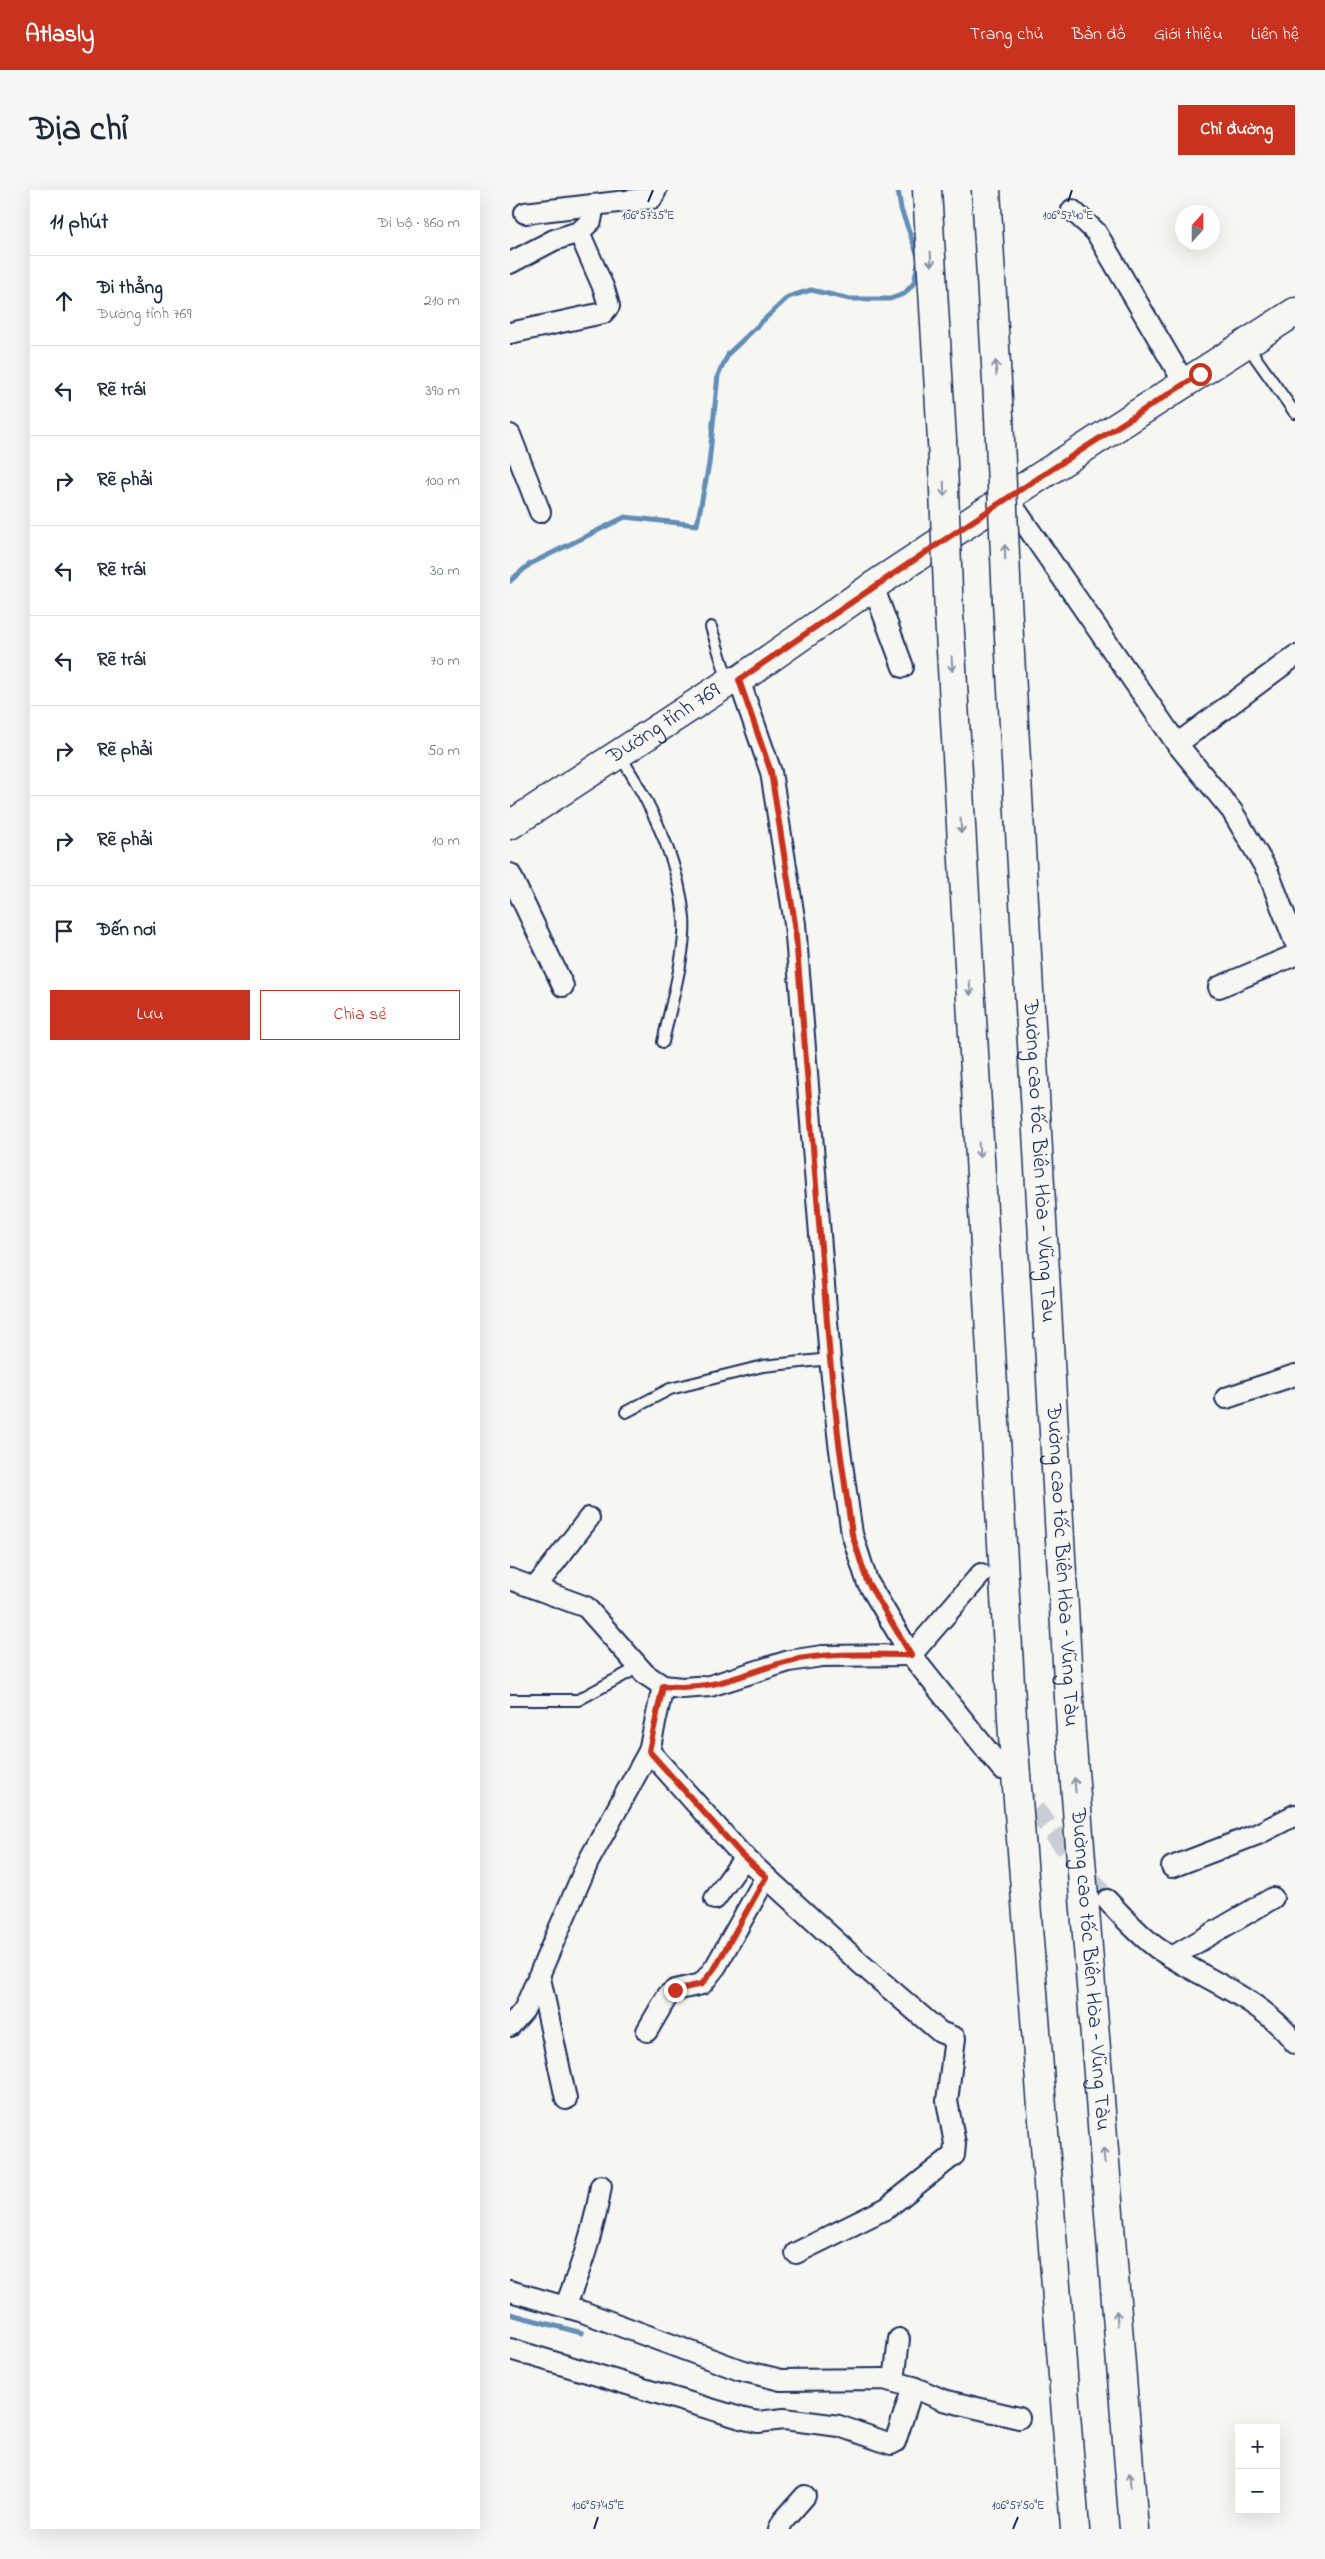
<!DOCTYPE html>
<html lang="vi">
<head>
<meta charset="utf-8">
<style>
	body { margin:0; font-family:"Indie Flower",sans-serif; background:#f6f6f7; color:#1f2937 }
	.controls { position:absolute; right:15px; bottom:15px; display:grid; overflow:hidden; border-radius:0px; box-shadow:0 5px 20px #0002 }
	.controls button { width:45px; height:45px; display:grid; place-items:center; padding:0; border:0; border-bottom:1px solid #e0e1e3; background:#fff; color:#1f2937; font:25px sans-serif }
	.compass { position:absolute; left:665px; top:15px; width:45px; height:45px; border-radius:50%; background:#fff; box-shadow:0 5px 20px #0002; rotate:21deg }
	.stop { position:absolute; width:15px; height:15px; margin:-11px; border:4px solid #c8321e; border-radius:50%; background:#fff }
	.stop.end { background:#c8321e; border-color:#fff; box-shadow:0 1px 5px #0008 }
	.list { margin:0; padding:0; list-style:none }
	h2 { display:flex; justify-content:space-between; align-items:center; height:65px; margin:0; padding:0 20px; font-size:21px }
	h2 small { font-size:16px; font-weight:400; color:#747a83 }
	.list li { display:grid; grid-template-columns:32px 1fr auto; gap:15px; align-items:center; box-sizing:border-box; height:90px; padding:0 20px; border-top:1px solid #e0e1e3 }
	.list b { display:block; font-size:19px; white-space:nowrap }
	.list p { margin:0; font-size:16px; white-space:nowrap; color:#747a83 }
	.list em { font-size:16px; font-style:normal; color:#747a83 }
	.actions { display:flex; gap:10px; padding:15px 20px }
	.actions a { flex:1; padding:11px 0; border:1px solid #c8321e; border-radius:0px; text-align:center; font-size:18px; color:#c8321e }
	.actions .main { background:#c8321e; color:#fff }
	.icon { flex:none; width:28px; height:28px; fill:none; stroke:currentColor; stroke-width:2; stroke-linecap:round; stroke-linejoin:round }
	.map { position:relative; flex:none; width:785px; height:2339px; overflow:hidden; border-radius:0px }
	header { display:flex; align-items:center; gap:30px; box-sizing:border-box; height:70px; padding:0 25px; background:#c8321e; color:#fff }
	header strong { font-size:24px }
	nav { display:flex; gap:28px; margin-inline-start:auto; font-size:18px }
	.intro { display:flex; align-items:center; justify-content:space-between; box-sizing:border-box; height:120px; padding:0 30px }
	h1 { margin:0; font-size:35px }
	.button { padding:12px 22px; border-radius:0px; background:#c8321e; color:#fff; font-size:18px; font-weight:700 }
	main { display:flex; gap:30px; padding:0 30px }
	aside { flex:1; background:#fff; border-radius:0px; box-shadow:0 5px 20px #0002 }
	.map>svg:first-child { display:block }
</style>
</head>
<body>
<header>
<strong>Atlasly</strong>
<nav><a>Trang chủ</a><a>Bản đồ</a><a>Giới thiệu</a><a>Liên hệ</a></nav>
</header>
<div class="intro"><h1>Địa chỉ</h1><a class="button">Chỉ đường</a></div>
<main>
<aside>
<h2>11 phút<small>Đi bộ · 860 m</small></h2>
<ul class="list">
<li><svg class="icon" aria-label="ahead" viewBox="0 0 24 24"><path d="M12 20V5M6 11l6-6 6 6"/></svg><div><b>Đi thẳng</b><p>Đường tỉnh 769</p></div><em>210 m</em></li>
<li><svg class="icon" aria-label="left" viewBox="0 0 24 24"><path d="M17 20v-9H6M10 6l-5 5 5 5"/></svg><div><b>Rẽ trái</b></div><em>390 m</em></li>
<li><svg class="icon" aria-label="right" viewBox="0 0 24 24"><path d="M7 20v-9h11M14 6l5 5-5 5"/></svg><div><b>Rẽ phải</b></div><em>100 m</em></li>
<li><svg class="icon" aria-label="left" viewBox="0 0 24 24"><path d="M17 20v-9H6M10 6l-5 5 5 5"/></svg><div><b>Rẽ trái</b></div><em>30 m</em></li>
<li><svg class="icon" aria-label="left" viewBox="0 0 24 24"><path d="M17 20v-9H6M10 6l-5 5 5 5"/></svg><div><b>Rẽ trái</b></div><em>70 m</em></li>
<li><svg class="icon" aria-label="right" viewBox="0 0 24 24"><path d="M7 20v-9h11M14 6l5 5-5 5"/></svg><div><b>Rẽ phải</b></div><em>50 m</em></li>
<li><svg class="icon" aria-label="right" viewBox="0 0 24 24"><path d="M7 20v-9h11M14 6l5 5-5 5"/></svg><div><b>Rẽ phải</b></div><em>10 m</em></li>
<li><svg class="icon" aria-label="arrive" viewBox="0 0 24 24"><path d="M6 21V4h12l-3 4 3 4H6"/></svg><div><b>Đến nơi</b></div></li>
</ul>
<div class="actions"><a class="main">Lưu</a><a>Chia sẻ</a></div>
</aside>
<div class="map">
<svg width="785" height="2339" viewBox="0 0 785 2339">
	<rect width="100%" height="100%" fill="#f6f6f2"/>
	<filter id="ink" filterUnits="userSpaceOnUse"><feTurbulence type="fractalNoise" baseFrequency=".02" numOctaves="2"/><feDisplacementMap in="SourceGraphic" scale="10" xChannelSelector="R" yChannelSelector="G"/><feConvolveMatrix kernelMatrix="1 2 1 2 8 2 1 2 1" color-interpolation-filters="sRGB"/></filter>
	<g filter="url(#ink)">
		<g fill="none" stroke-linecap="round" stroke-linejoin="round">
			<g stroke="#628eb6" stroke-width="5">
				<path d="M0,391L20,374L115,327L187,335L199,274L208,185L219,163L278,107L301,100L340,109H380L394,104L404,93L409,69L391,19L388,0"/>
				<path d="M0,2124L72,2143"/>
			</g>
			<path stroke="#caced4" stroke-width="20" stroke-dasharray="20 10" stroke-linecap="butt" d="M506,1596L597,1710"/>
			<g stroke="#1b2f5e" stroke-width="14">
				<g id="service">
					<path d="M736,154L785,223"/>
					<path d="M201,437L218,491"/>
					<path d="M109,564C140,612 169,669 174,728C177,760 160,818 153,852"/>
					<path d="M116,1222L160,1199L253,1176L320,1169"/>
					<path d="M0,1510H68L129,1477"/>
				</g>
			</g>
			<g stroke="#1b2f5e" stroke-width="24">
				<g id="minor">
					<path d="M562,20L586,42L675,194"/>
					<path d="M15,23L142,8L146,0"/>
					<path d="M0,73L44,50L69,42L81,31L84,15"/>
					<path d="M0,143L93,123L99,116L94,99L69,42"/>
					<path d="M0,245L30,322"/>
					<path d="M498,309L667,554L722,621L758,682L785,752"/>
					<path d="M363,396L393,477"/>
					<path d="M229,490L261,582L285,734L320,1169L329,1253L342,1344L357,1391L401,1465L492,1579"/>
					<path d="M667,554L785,466"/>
					<path d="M0,684L53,796"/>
					<path d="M709,797L785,765"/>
					<path d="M716,1208L785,1185"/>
					<path d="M0,1389L76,1417L135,1484L153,1496L172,1498L200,1496L279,1471L312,1466L401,1465L471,1384"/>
					<path d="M25,1398L79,1328"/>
					<path d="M139,1561L231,1664L351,1774L430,1842L445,1848L437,1911L445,1954L444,1965L377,2018L286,2063"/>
					<path d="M662,1677L748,1644L785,1625"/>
					<path d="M205,1709L235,1667"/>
					<path d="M597,1710C613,1727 628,1744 647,1758C692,1789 752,1808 785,1853"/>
					<path d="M662,1767L763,1708"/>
					<path d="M30,1788L56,1909"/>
					<path d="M0,1836L14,1820L78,1672L139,1561L153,1496"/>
					<path d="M137,1841L158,1805L165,1800L192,1794L206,1776L256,1687"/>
					<path d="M0,2101L73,2122L230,2180L271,2190L374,2189L403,2197L433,2210L509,2228"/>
					<path d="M55,2117C72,2075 84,2040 91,1996"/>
					<path d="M0,2159L234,2229L248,2232L274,2229L329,2236L381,2254L385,2252L403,2197"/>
					<path d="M384,2191L389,2149"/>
					<path d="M269,2339L273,2331L295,2306"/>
				</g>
			</g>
			<g stroke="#1b2f5e" stroke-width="31">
				<g id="primary">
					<path id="s1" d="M0,635L219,492L229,490L363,396L475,322L785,122"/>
				</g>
			</g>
			<g stroke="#1b2f5e" stroke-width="31">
				<g id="motorway">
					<path d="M417,0L432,250"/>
					<path d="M476,0L489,227"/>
					<path id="s2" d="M497,411L561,1543L624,2339"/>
					<path d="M439,425L503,1546L565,2339"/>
				</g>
			</g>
			<use href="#service" stroke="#f6f6f2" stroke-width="10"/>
			<use href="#minor" stroke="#f6f6f2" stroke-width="20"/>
			<use href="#primary" stroke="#f6f6f2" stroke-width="28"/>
			<use href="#motorway" stroke="#f6f6f2" stroke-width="28"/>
			<g stroke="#1b2f5e" stroke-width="31" stroke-linecap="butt">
				<g id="motorway-bridge">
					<path d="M489,227L497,411"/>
					<path d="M432,250L439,425"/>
				</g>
			</g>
			<use href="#motorway-bridge" stroke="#f6f6f2" stroke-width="28"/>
		</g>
		<defs><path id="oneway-shaft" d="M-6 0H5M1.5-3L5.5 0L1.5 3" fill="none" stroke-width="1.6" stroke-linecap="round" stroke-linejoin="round" transform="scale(1.25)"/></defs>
		<g stroke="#8892a8">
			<use href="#oneway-shaft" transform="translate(421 69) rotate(87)"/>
			<use href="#oneway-shaft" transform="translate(486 178) rotate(-93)"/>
			<use href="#oneway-shaft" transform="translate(434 299) rotate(88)"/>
			<use href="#oneway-shaft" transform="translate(495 362) rotate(-92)"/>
			<use href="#oneway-shaft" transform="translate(442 474) rotate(87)"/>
			<use href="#oneway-shaft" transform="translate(451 636) rotate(87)"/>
			<use href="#oneway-shaft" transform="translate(460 798) rotate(87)"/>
			<use href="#oneway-shaft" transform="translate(469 960) rotate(87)"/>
			<use href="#oneway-shaft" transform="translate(565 1595) rotate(-95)"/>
			<use href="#oneway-shaft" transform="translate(594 1966) rotate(-95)"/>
			<use href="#oneway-shaft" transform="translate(607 2128) rotate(-95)"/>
			<use href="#oneway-shaft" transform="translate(620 2290) rotate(-95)"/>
		</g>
	</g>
	<g fill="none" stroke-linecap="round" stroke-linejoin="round" filter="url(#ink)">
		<path stroke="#c8321e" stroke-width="6" d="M165,1800L192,1794L206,1776L256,1687L231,1664L139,1561L153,1496C203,1502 233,1483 279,1471C319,1462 360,1465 401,1465L357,1391L342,1344L329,1253L320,1169L285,734L261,582L229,490C380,384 534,283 690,184"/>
	</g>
	<path fill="none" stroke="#1b2f5e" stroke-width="2" d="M138,12L143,0M558,12L562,0M84,2339L88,2327M503,2339L508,2327"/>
	<g text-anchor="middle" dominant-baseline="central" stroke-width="4" stroke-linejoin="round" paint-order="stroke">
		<g font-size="22" fill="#1b2f5e" stroke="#f6f6f2">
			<text stroke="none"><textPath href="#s1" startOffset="184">Đường tỉnh 769</textPath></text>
			<text stroke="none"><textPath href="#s2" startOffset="561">Đường cao tốc Biên Hòa – Vũng Tàu</textPath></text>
			<text stroke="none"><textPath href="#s2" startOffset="966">Đường cao tốc Biên Hòa – Vũng Tàu</textPath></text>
			<text stroke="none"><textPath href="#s2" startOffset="1371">Đường cao tốc Biên Hòa – Vũng Tàu</textPath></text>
		</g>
	</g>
	<g font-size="12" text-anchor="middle" fill="#1b2f5e" stroke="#f6f6f2" stroke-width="4" stroke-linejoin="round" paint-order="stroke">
		<text x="138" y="29">106°57'35"E</text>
		<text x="558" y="29">106°57'40"E</text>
		<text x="88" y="2319">106°57'45"E</text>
		<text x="508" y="2319">106°57'50"E</text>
	</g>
</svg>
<div class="controls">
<button>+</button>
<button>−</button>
</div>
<svg class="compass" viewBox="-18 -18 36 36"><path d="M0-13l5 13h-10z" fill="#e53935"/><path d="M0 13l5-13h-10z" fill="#747a83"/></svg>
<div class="stop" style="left:690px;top:184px"></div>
<div class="stop end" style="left:165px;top:1800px"></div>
</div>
</main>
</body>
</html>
